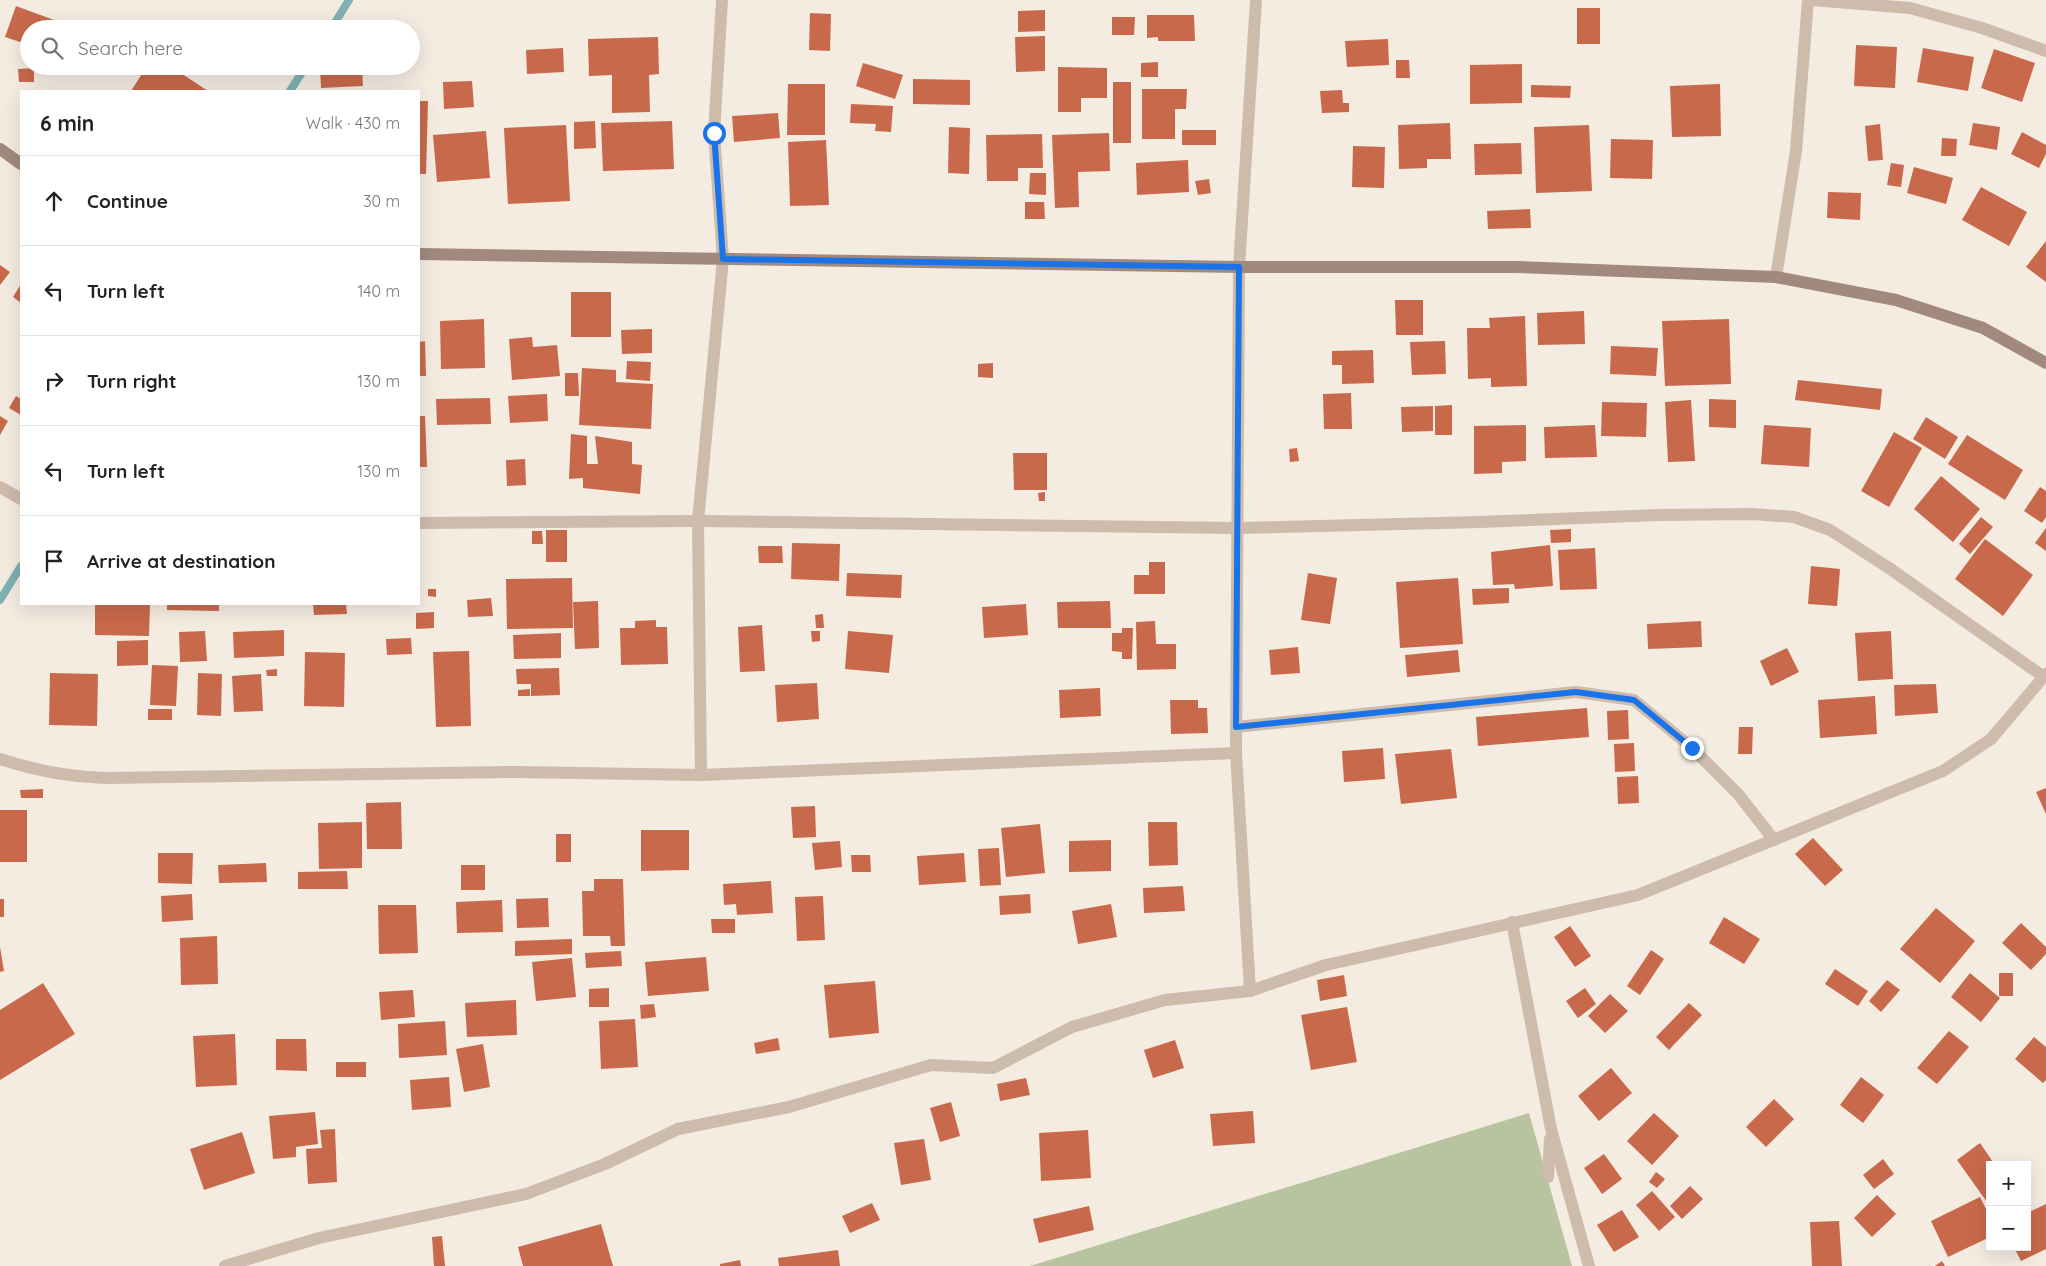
<!DOCTYPE html>
<html lang="en">
<head>
<meta charset="utf-8">
<style>
	body { margin:0; font-family:Quicksand,sans-serif; background:#f6f6f6; color:#222 }
	.controls { position:absolute; right:15px; bottom:15px; display:grid; overflow:hidden; border-radius:0px; box-shadow:0 5px 20px #0002 }
	.controls button { width:45px; height:45px; display:grid; place-items:center; padding:0; border:0; border-bottom:1px solid #e0e0e0; background:#fff; color:#222; font:25px sans-serif }
	.stop { position:absolute; width:15px; height:15px; margin:-11px; border:4px solid #1a73e8; border-radius:50%; background:#fff }
	.stop.end { background:#1a73e8; border-color:#fff; box-shadow:0 1px 5px #0008 }
	.list { margin:0; padding:0; list-style:none }
	h2 { display:flex; justify-content:space-between; align-items:center; height:65px; margin:0; padding:0 20px; font-size:21px }
	h2 small { font-size:16px; font-weight:400; color:#767676 }
	.list li { display:grid; grid-template-columns:32px 1fr auto; gap:15px; align-items:center; box-sizing:border-box; height:90px; padding:0 20px; border-top:1px solid #e0e0e0 }
	.list b { display:block; font-size:19px; white-space:nowrap }
	.list em { font-size:16px; font-style:normal; color:#767676 }
	.icon { flex:none; width:28px; height:28px; fill:none; stroke:currentColor; stroke-width:2; stroke-linecap:round; stroke-linejoin:round }
	.map { position:relative; flex:none; width:2046px; height:1266px; overflow:hidden }
	.search { position:absolute; background:#fff; box-shadow:0 5px 20px #0002; left:20px; top:20px; width:400px; height:55px; display:flex; align-items:center; gap:12px; box-sizing:border-box; padding:0 18px; border-radius:28px; color:#767676; font-size:19px }
	.panel { position:absolute; background:#fff; box-shadow:0 5px 20px #0002; left:20px; top:90px; width:400px; height:515px; border-radius:0px }
	.map>svg:first-child { display:block }
</style>
</head>
<body>
<div class="map">
<svg width="2046" height="1266" viewBox="0 0 2046 1266">
	<rect width="100%" height="100%" fill="#f4ebe1"/>
	<path fill="#b8c4a0" d="M1529,1113L1572,1266H1030Z"/>
	<g fill="none" stroke-linecap="round" stroke-linejoin="round">
		<g stroke="#7fb0b2" stroke-width="8">
			<path d="M331,29L349,0"/>
			<path d="M290,91L306,66"/>
			<path d="M0,600L21,566"/>
		</g>
	</g>
	<g fill="#c8694b">
		<path d="M16,6L73,27L72,29H29V45L5,37Z"/>
		<rect x="1577" y="8" width="23" height="36"/>
		<path d="M1045,10V31L1018,32V11Z"/>
		<path d="M810,13L831,14L830,51L809,50Z"/>
		<path d="M1147,15H1194L1195,41H1158V37L1147,38Z"/>
		<path d="M1112,17H1135L1134,35H1112Z"/>
		<path d="M1045,36V71L1016,72L1015,37Z"/>
		<path d="M658,37L659,74L649,75L650,112L612,113V75L589,76L588,39Z"/>
		<path d="M1388,39L1389,65L1347,67L1345,41Z"/>
		<path d="M1856,45L1897,47L1895,88L1854,86Z"/>
		<path d="M563,48L564,72L527,74L526,50Z"/>
		<path d="M1923,48L1974,57L1968,91L1917,82Z"/>
		<path d="M1994,49L2035,63L2022,102L1981,88Z"/>
		<path d="M1396,60H1409L1410,78H1396Z"/>
		<path d="M1158,62V77H1141V63Z"/>
		<path d="M863,63L903,75L895,99L856,86Z"/>
		<path d="M1522,64V103L1470,104V65Z"/>
		<path d="M147,66H170L208,91H131Z"/>
		<path d="M320,66H362L363,86L321,88Z"/>
		<path d="M1058,67L1107,68V98H1081V112H1058Z"/>
		<path d="M34,68V82H19L18,69Z"/>
		<path d="M913,79L970,80V105L913,104Z"/>
		<path d="M472,81L474,107L444,109L443,82Z"/>
		<rect x="1113" y="82" width="18" height="61"/>
		<path d="M788,84H825V135H787Z"/>
		<path d="M1720,84L1721,136L1672,137L1670,86Z"/>
		<path d="M1531,85L1571,86L1570,98L1531,97Z"/>
		<path d="M1142,89H1187L1186,109H1175V139H1142Z"/>
		<path d="M1342,90L1343,103H1349V112L1322,113L1320,91Z"/>
		<path d="M419,101H428L426,174H419Z"/>
		<path d="M851,104L893,106L891,132L875,131L876,124L850,123Z"/>
		<path d="M778,113L780,138L734,142L732,116Z"/>
		<path d="M595,121L596,148L574,149V122Z"/>
		<path d="M672,121L674,169L603,171L601,123Z"/>
		<path d="M1450,123L1451,159H1427V168L1399,169L1398,125Z"/>
		<path d="M1973,123L2000,127L1997,150L1969,145Z"/>
		<path d="M1880,124L1883,160L1868,161L1865,126Z"/>
		<path d="M566,125L570,201L508,204L504,128Z"/>
		<path d="M1589,125L1592,191L1536,193L1534,127Z"/>
		<path d="M949,127L970,128L969,174L948,173Z"/>
		<rect x="1182" y="130" width="34" height="15"/>
		<path d="M486,131L490,178L437,182L433,135Z"/>
		<path d="M2022,132L2046,145V154L2039,168L2011,154Z"/>
		<path d="M1109,133L1110,171L1078,172L1079,207L1055,208L1052,135Z"/>
		<path d="M1042,134L1043,168H1018V181H987L986,135Z"/>
		<path d="M1942,138L1957,139L1956,156H1941Z"/>
		<path d="M1611,139L1653,140L1652,179L1610,178Z"/>
		<path d="M826,140L829,205L790,206L788,142Z"/>
		<path d="M1521,143L1522,174L1475,175L1474,144Z"/>
		<path d="M1353,146L1385,147L1384,188L1352,187Z"/>
		<path d="M1188,160L1189,192L1137,195L1136,163Z"/>
		<path d="M1891,163L1904,165L1901,187L1887,185Z"/>
		<path d="M1914,167L1953,178L1946,204L1907,193Z"/>
		<path d="M1030,173H1046V195L1029,194Z"/>
		<path d="M1209,179L1211,193L1198,195L1195,181Z"/>
		<path d="M1981,187L2027,212L2009,246L1962,220Z"/>
		<path d="M1828,192L1861,193L1860,220L1827,218Z"/>
		<path d="M1025,202H1044L1045,219H1025Z"/>
		<path d="M1530,209L1531,228L1488,229L1487,211Z"/>
		<path d="M2046,241V282L2026,267Z"/>
		<path d="M0,265L10,272L0,285Z"/>
		<path d="M21,284V303L13,297Z"/>
		<rect x="571" y="292" width="40" height="45"/>
		<path d="M1395,300H1423V335H1396Z"/>
		<path d="M1584,311L1585,344L1538,345L1537,313Z"/>
		<path d="M1525,316L1527,386L1491,387V378L1468,379L1467,328H1490L1489,318Z"/>
		<path d="M484,319L485,368L441,369L440,321Z"/>
		<path d="M1729,319L1731,384L1665,386L1662,321Z"/>
		<path d="M652,329V353L622,354L621,330Z"/>
		<path d="M532,337L533,347L557,345L560,376L512,380L509,339Z"/>
		<path d="M425,341L426,376H419V342Z"/>
		<path d="M1445,341L1446,374L1412,375L1410,342Z"/>
		<path d="M1611,346L1658,348L1656,376L1610,374Z"/>
		<path d="M1373,350L1374,383L1342,384V365H1332V351Z"/>
		<path d="M627,361L651,362L650,381L626,379Z"/>
		<path d="M993,363V378L978,377V364Z"/>
		<path d="M582,368L616,370V382L653,384L651,429L579,425Z"/>
		<path d="M565,373H578L579,396H565Z"/>
		<path d="M1798,380L1882,389L1880,410L1795,400Z"/>
		<path d="M1351,393L1352,429H1324L1323,394Z"/>
		<path d="M547,394L548,421L510,423L508,396Z"/>
		<path d="M16,396L21,399V415L9,408Z"/>
		<path d="M490,398L491,424L437,425L436,399Z"/>
		<path d="M1709,399L1736,400V428L1709,427Z"/>
		<path d="M1691,400L1695,461L1668,462L1665,402Z"/>
		<path d="M1602,402L1647,403L1646,437L1601,436Z"/>
		<path d="M1452,405V435H1435V406Z"/>
		<path d="M1433,406V431L1402,432L1401,407Z"/>
		<path d="M0,416L8,421L0,435Z"/>
		<path d="M419,416H425L427,467H419Z"/>
		<path d="M1926,417L1958,437L1945,459L1913,439Z"/>
		<path d="M1526,425V461L1502,462V473L1474,474V426Z"/>
		<path d="M1595,425L1597,457L1545,458L1544,427Z"/>
		<path d="M1764,425L1811,428L1809,467L1761,464Z"/>
		<path d="M1894,432L1922,448L1889,507L1861,491Z"/>
		<path d="M571,434L587,436V464H598L595,436L632,442V464L642,465L640,494L583,488V478L569,479Z"/>
		<path d="M1967,435L2023,470L2005,500L1948,464Z"/>
		<path d="M1297,448L1299,461L1290,462L1289,449Z"/>
		<path d="M1013,453H1047V490H1014Z"/>
		<path d="M525,459L526,485L507,486L506,460Z"/>
		<path d="M1941,476L1980,509L1953,542L1914,509Z"/>
		<path d="M2040,487L2046,491V517L2042,523L2024,511Z"/>
		<path d="M1045,492V501H1039L1038,493Z"/>
		<path d="M1981,517L1993,527L1970,554L1959,544Z"/>
		<path d="M2046,528V551L2035,543Z"/>
		<path d="M1571,529V542L1551,543L1550,530Z"/>
		<rect x="546" y="530" width="21" height="32"/>
		<path d="M532,531H542L543,544H532Z"/>
		<path d="M1985,539L2033,575L2003,616L1955,579Z"/>
		<path d="M792,543L840,544L839,581L791,579Z"/>
		<path d="M1550,545L1553,586L1515,589L1514,584L1493,585L1491,552Z"/>
		<path d="M758,546H782L783,563H759Z"/>
		<path d="M1595,548L1597,589L1560,590L1558,550Z"/>
		<path d="M1149,562H1165V594H1134V575H1149Z"/>
		<path d="M1811,566L1840,569L1837,606L1808,604Z"/>
		<path d="M847,573L902,575L901,598L846,596Z"/>
		<path d="M1308,573L1337,578L1330,624L1301,620Z"/>
		<path d="M572,578L573,628L507,629L506,579Z"/>
		<path d="M1458,578L1463,644L1400,648L1396,582Z"/>
		<path d="M1509,588V603L1473,605L1472,589Z"/>
		<path d="M428,589H436V597L428,596Z"/>
		<path d="M491,598L493,616L468,617L467,600Z"/>
		<path d="M598,601L599,648L575,649L573,602Z"/>
		<path d="M1110,601L1111,628H1058L1057,602Z"/>
		<path d="M95,604H150L149,636L95,635Z"/>
		<path d="M167,604H219V611L167,610Z"/>
		<path d="M313,604H346L347,614L314,615Z"/>
		<path d="M1026,604L1028,635L984,638L982,607Z"/>
		<path d="M434,612V628L416,629V613Z"/>
		<path d="M823,614L824,628H816L815,615Z"/>
		<path d="M656,620V627H667L668,664L621,665L620,628H635V621Z"/>
		<path d="M1155,621L1156,644H1176V669L1137,670L1136,622Z"/>
		<path d="M1701,621L1702,647L1648,649L1647,624Z"/>
		<path d="M762,625L765,671L740,672L738,627Z"/>
		<path d="M1122,628H1133L1132,659H1122V652L1112,651V633H1122Z"/>
		<path d="M284,630V656L234,658L233,632Z"/>
		<path d="M205,631L207,661L180,662L179,632Z"/>
		<path d="M811,631H820V641L812,642Z"/>
		<path d="M848,631L893,635L889,673L845,669Z"/>
		<path d="M1891,631L1893,679L1858,681L1855,633Z"/>
		<path d="M561,633V658L514,659L513,635Z"/>
		<path d="M411,638L412,654L387,655L386,639Z"/>
		<path d="M148,640V665L117,666V641Z"/>
		<path d="M1298,647L1300,673L1271,675L1269,650Z"/>
		<path d="M1787,648L1799,672L1771,686L1760,661Z"/>
		<path d="M1458,650L1460,672L1407,677L1405,655Z"/>
		<path d="M469,651L471,726L436,727L433,652Z"/>
		<path d="M305,652L345,653L344,707L304,706Z"/>
		<path d="M152,665L178,666L176,706L150,705Z"/>
		<path d="M559,668L560,695L531,696V684H517L516,669Z"/>
		<path d="M277,669V676H267L266,670Z"/>
		<path d="M50,673L98,674L97,726L49,725Z"/>
		<path d="M198,673L222,674L221,716L197,715Z"/>
		<path d="M261,674L263,711L234,712L232,676Z"/>
		<path d="M817,683L819,719L777,722L775,685Z"/>
		<path d="M1936,684L1938,713L1895,716L1894,685Z"/>
		<path d="M1100,688L1101,716L1060,718L1059,690Z"/>
		<path d="M530,689V696H518V690Z"/>
		<path d="M1875,696L1877,734L1820,738L1818,700Z"/>
		<path d="M1170,700H1198V708H1207L1208,733L1171,734Z"/>
		<path d="M1587,708L1589,737L1478,746L1476,717Z"/>
		<rect x="148" y="709" width="24" height="11"/>
		<path d="M1628,710L1629,739L1608,740L1607,711Z"/>
		<path d="M1739,727H1753L1752,754H1738Z"/>
		<path d="M1634,743L1635,771L1615,772L1614,744Z"/>
		<path d="M1383,748L1385,779L1344,782L1342,751Z"/>
		<path d="M1451,749L1457,798L1401,804L1395,754Z"/>
		<path d="M1638,776L1639,803L1618,804L1617,777Z"/>
		<path d="M2046,788V814L2036,792Z"/>
		<path d="M43,789V798H21L20,790Z"/>
		<path d="M401,802L402,849H367L366,803Z"/>
		<path d="M815,806L816,837L793,838L791,807Z"/>
		<rect x="0" y="810" width="27" height="52"/>
		<path d="M362,822V868L319,869L318,823Z"/>
		<path d="M1148,822H1177L1178,865L1149,866Z"/>
		<path d="M1040,824L1045,873L1006,877L1001,828Z"/>
		<path d="M641,830H689V870L641,871Z"/>
		<rect x="556" y="834" width="15" height="28"/>
		<path d="M1813,838L1843,870L1825,886L1795,854Z"/>
		<path d="M1111,840V871L1069,872V841Z"/>
		<path d="M840,841L842,867L815,870L812,843Z"/>
		<path d="M999,848L1001,885L980,886L978,849Z"/>
		<path d="M158,853H193L192,884L158,883Z"/>
		<path d="M964,853L966,882L919,885L917,856Z"/>
		<path d="M851,855H870L871,872H852Z"/>
		<path d="M266,863L267,882L219,883L218,865Z"/>
		<rect x="461" y="865" width="24" height="25"/>
		<path d="M347,871L348,889H298V872Z"/>
		<path d="M594,879H623L625,946H611L610,936H583L582,891H594Z"/>
		<path d="M771,881L773,913L737,915L736,904L724,905L723,884Z"/>
		<path d="M1183,886L1185,911L1144,913L1143,888Z"/>
		<path d="M192,894L193,920L162,922L161,896Z"/>
		<path d="M1030,894L1031,913L1000,915L999,896Z"/>
		<path d="M823,896L825,940L797,941L795,897Z"/>
		<path d="M548,898L549,927L517,928L516,899Z"/>
		<rect x="0" y="899" width="4" height="18"/>
		<path d="M502,900L503,932L457,933L456,902Z"/>
		<path d="M1111,904L1117,937L1078,944L1072,911Z"/>
		<path d="M378,905H416L418,953L379,954Z"/>
		<path d="M1936,908L1975,941L1940,983L1900,949Z"/>
		<path d="M1724,917L1760,939L1744,964L1709,943Z"/>
		<path d="M711,919H735V933H712Z"/>
		<path d="M2021,923L2046,947V954L2031,970L2002,943Z"/>
		<path d="M1570,926L1591,956L1575,967L1554,937Z"/>
		<path d="M217,936L218,984L181,985L180,938Z"/>
		<path d="M572,939V954L515,956V941Z"/>
		<path d="M0,947L4,971L0,972Z"/>
		<path d="M1651,950L1664,959L1640,995L1627,986Z"/>
		<path d="M621,951L622,966L586,968L585,953Z"/>
		<path d="M706,957L709,991L648,996L645,962Z"/>
		<path d="M572,958L576,997L536,1001L532,962Z"/>
		<path d="M1835,969L1868,991L1858,1006L1825,984Z"/>
		<path d="M1970,973L2000,998L1981,1022L1951,997Z"/>
		<rect x="1999" y="973" width="14" height="23"/>
		<path d="M1344,975L1347,996L1320,1001L1317,980Z"/>
		<path d="M1887,980L1900,990L1881,1012L1869,1001Z"/>
		<path d="M875,981L879,1033L829,1038L824,985Z"/>
		<path d="M43,983L75,1034L0,1080V1010Z"/>
		<path d="M609,988V1007H589V989Z"/>
		<path d="M1585,988L1596,1004L1578,1018L1566,1001Z"/>
		<path d="M413,990L415,1017L381,1020L379,992Z"/>
		<path d="M1610,994L1628,1011L1605,1033L1588,1016Z"/>
		<path d="M516,1000L517,1035L467,1037L465,1003Z"/>
		<path d="M1689,1003L1702,1015L1669,1050L1656,1037Z"/>
		<path d="M654,1004L656,1017L641,1019L640,1005Z"/>
		<path d="M1347,1007L1357,1062L1311,1070L1301,1015Z"/>
		<path d="M635,1019L638,1067L601,1069L599,1021Z"/>
		<path d="M445,1021L447,1055L399,1058L398,1024Z"/>
		<path d="M1949,1031L1969,1047L1937,1084L1917,1068Z"/>
		<path d="M235,1034L237,1085L196,1087L193,1036Z"/>
		<path d="M2034,1037L2046,1047V1080L2043,1083L2015,1059Z"/>
		<path d="M778,1038L780,1050L756,1054L754,1043Z"/>
		<path d="M276,1039H306L307,1071L276,1070Z"/>
		<path d="M1175,1040L1184,1068L1153,1078L1144,1050Z"/>
		<path d="M483,1044L490,1087L464,1092L456,1049Z"/>
		<rect x="336" y="1062" width="30" height="15"/>
		<path d="M1611,1068L1632,1093L1599,1121L1578,1096Z"/>
		<path d="M449,1077L451,1107L412,1110L410,1080Z"/>
		<path d="M1861,1077L1884,1095L1863,1123L1840,1105Z"/>
		<path d="M1026,1078L1030,1095L1000,1101L997,1084Z"/>
		<path d="M1774,1099L1794,1119L1766,1147L1746,1127Z"/>
		<path d="M951,1102L960,1136L940,1142L930,1108Z"/>
		<path d="M1253,1111L1255,1143L1213,1146L1210,1114Z"/>
		<path d="M315,1112L318,1144L296,1147V1157L273,1159L269,1116Z"/>
		<path d="M1654,1113L1679,1136L1652,1165L1627,1141Z"/>
		<path d="M335,1129L337,1182L308,1184L306,1149L322,1148L320,1130Z"/>
		<path d="M1088,1130L1091,1178L1041,1181L1039,1133Z"/>
		<path d="M242,1132L255,1173L204,1190L190,1149Z"/>
		<path d="M924,1139L931,1180L901,1185L894,1143Z"/>
		<path d="M1980,1143L1995,1165H1990V1200L1987,1202L1957,1160Z"/>
		<path d="M1604,1154L1622,1179L1602,1194L1584,1168Z"/>
		<path d="M1883,1159L1894,1174L1874,1189L1863,1175Z"/>
		<path d="M1656,1172L1665,1179L1657,1188L1649,1182Z"/>
		<path d="M1690,1186L1703,1199L1682,1219L1670,1206Z"/>
		<path d="M1652,1191L1675,1217L1659,1231L1636,1205Z"/>
		<path d="M1877,1195L1896,1214L1872,1237L1854,1218Z"/>
		<path d="M1980,1197L1990,1217V1237L1948,1257L1931,1221Z"/>
		<path d="M872,1203L880,1220L850,1233L842,1216Z"/>
		<path d="M2046,1204V1249L2021,1261L2014,1247H2027V1213Z"/>
		<path d="M1089,1206L1094,1230L1039,1243L1033,1219Z"/>
		<path d="M1622,1210L1639,1237L1614,1252L1597,1225Z"/>
		<path d="M1839,1221L1842,1266H1812L1810,1222Z"/>
		<path d="M601,1224L613,1266H523L518,1247Z"/>
		<path d="M442,1236L445,1266H434L432,1237Z"/>
		<path d="M838,1250L840,1266H779L778,1258Z"/>
		<path d="M740,1260L741,1266H720V1264Z"/>
		<path d="M1942,1261L1945,1266H1935Z"/>
	</g>
	<g fill="none" stroke-linecap="round" stroke-linejoin="round">
		<g stroke="#cdbbac" stroke-width="12">
			<path d="M1812,0L1910,8L1982,28L2046,51"/>
			<path d="M1776,277L1796,151L1808,0"/>
			<path d="M0,487L21,499"/>
			<path d="M419,523L698,521L1237,528L1480,522L1659,515L1752,514L1794,517L1830,530L1889,568L2044,677"/>
			<path d="M1236,727L1576,692L1634,700L1692,748L1738,794L1774,840"/>
			<path d="M0,759C36,771 70,777 107,778L516,772L701,775L1236,753"/>
			<path d="M701,775L698,521L723,259L714,133L722,0"/>
			<path d="M1512,922L1551,1129L1589,1266"/>
			<path d="M1250,991L1236,753L1239,267L1256,0"/>
			<path d="M1548,1177L1550,1139"/>
			<path d="M225,1266L319,1238L526,1194L605,1164L678,1129L789,1107L931,1065L993,1068L1072,1027L1165,1000L1250,991L1326,965L1638,895L1943,771L1991,739L2046,674"/>
		</g>
		<g stroke="#a18a7d" stroke-width="12">
			<path d="M0,149L21,164"/>
			<path d="M419,254L1239,267H1517L1776,277L1896,300L1983,328L2046,363"/>
		</g>
	</g>
	<g fill="none" stroke-linecap="round" stroke-linejoin="round">
		<path stroke="#1a73e8" stroke-width="6" d="M714,133L723,259L1239,267L1236,727L1576,692L1634,700L1692,748"/>
	</g>
</svg>
<div class="controls">
<button>+</button>
<button>−</button>
</div>
<div class="stop" style="left:714px;top:133px"></div>
<div class="stop end" style="left:1692px;top:748px"></div>
<div class="search"><svg class="icon" aria-label="search" viewBox="0 0 24 24"><circle cx="10" cy="10" r="6"/><path d="M15 15l6 6"/></svg>Search here</div>
<section class="panel">
<h2>6 min<small>Walk · 430 m</small></h2>
<ul class="list">
<li><svg class="icon" aria-label="ahead" viewBox="0 0 24 24"><path d="M12 20V5M6 11l6-6 6 6"/></svg><div><b>Continue</b></div><em>30 m</em></li>
<li><svg class="icon" aria-label="left" viewBox="0 0 24 24"><path d="M17 20v-9H6M10 6l-5 5 5 5"/></svg><div><b>Turn left</b></div><em>140 m</em></li>
<li><svg class="icon" aria-label="right" viewBox="0 0 24 24"><path d="M7 20v-9h11M14 6l5 5-5 5"/></svg><div><b>Turn right</b></div><em>130 m</em></li>
<li><svg class="icon" aria-label="left" viewBox="0 0 24 24"><path d="M17 20v-9H6M10 6l-5 5 5 5"/></svg><div><b>Turn left</b></div><em>130 m</em></li>
<li><svg class="icon" aria-label="arrive" viewBox="0 0 24 24"><path d="M6 21V4h12l-3 4 3 4H6"/></svg><div><b>Arrive at destination</b></div></li>
</ul>
</section>
</div>
</body>
</html>
